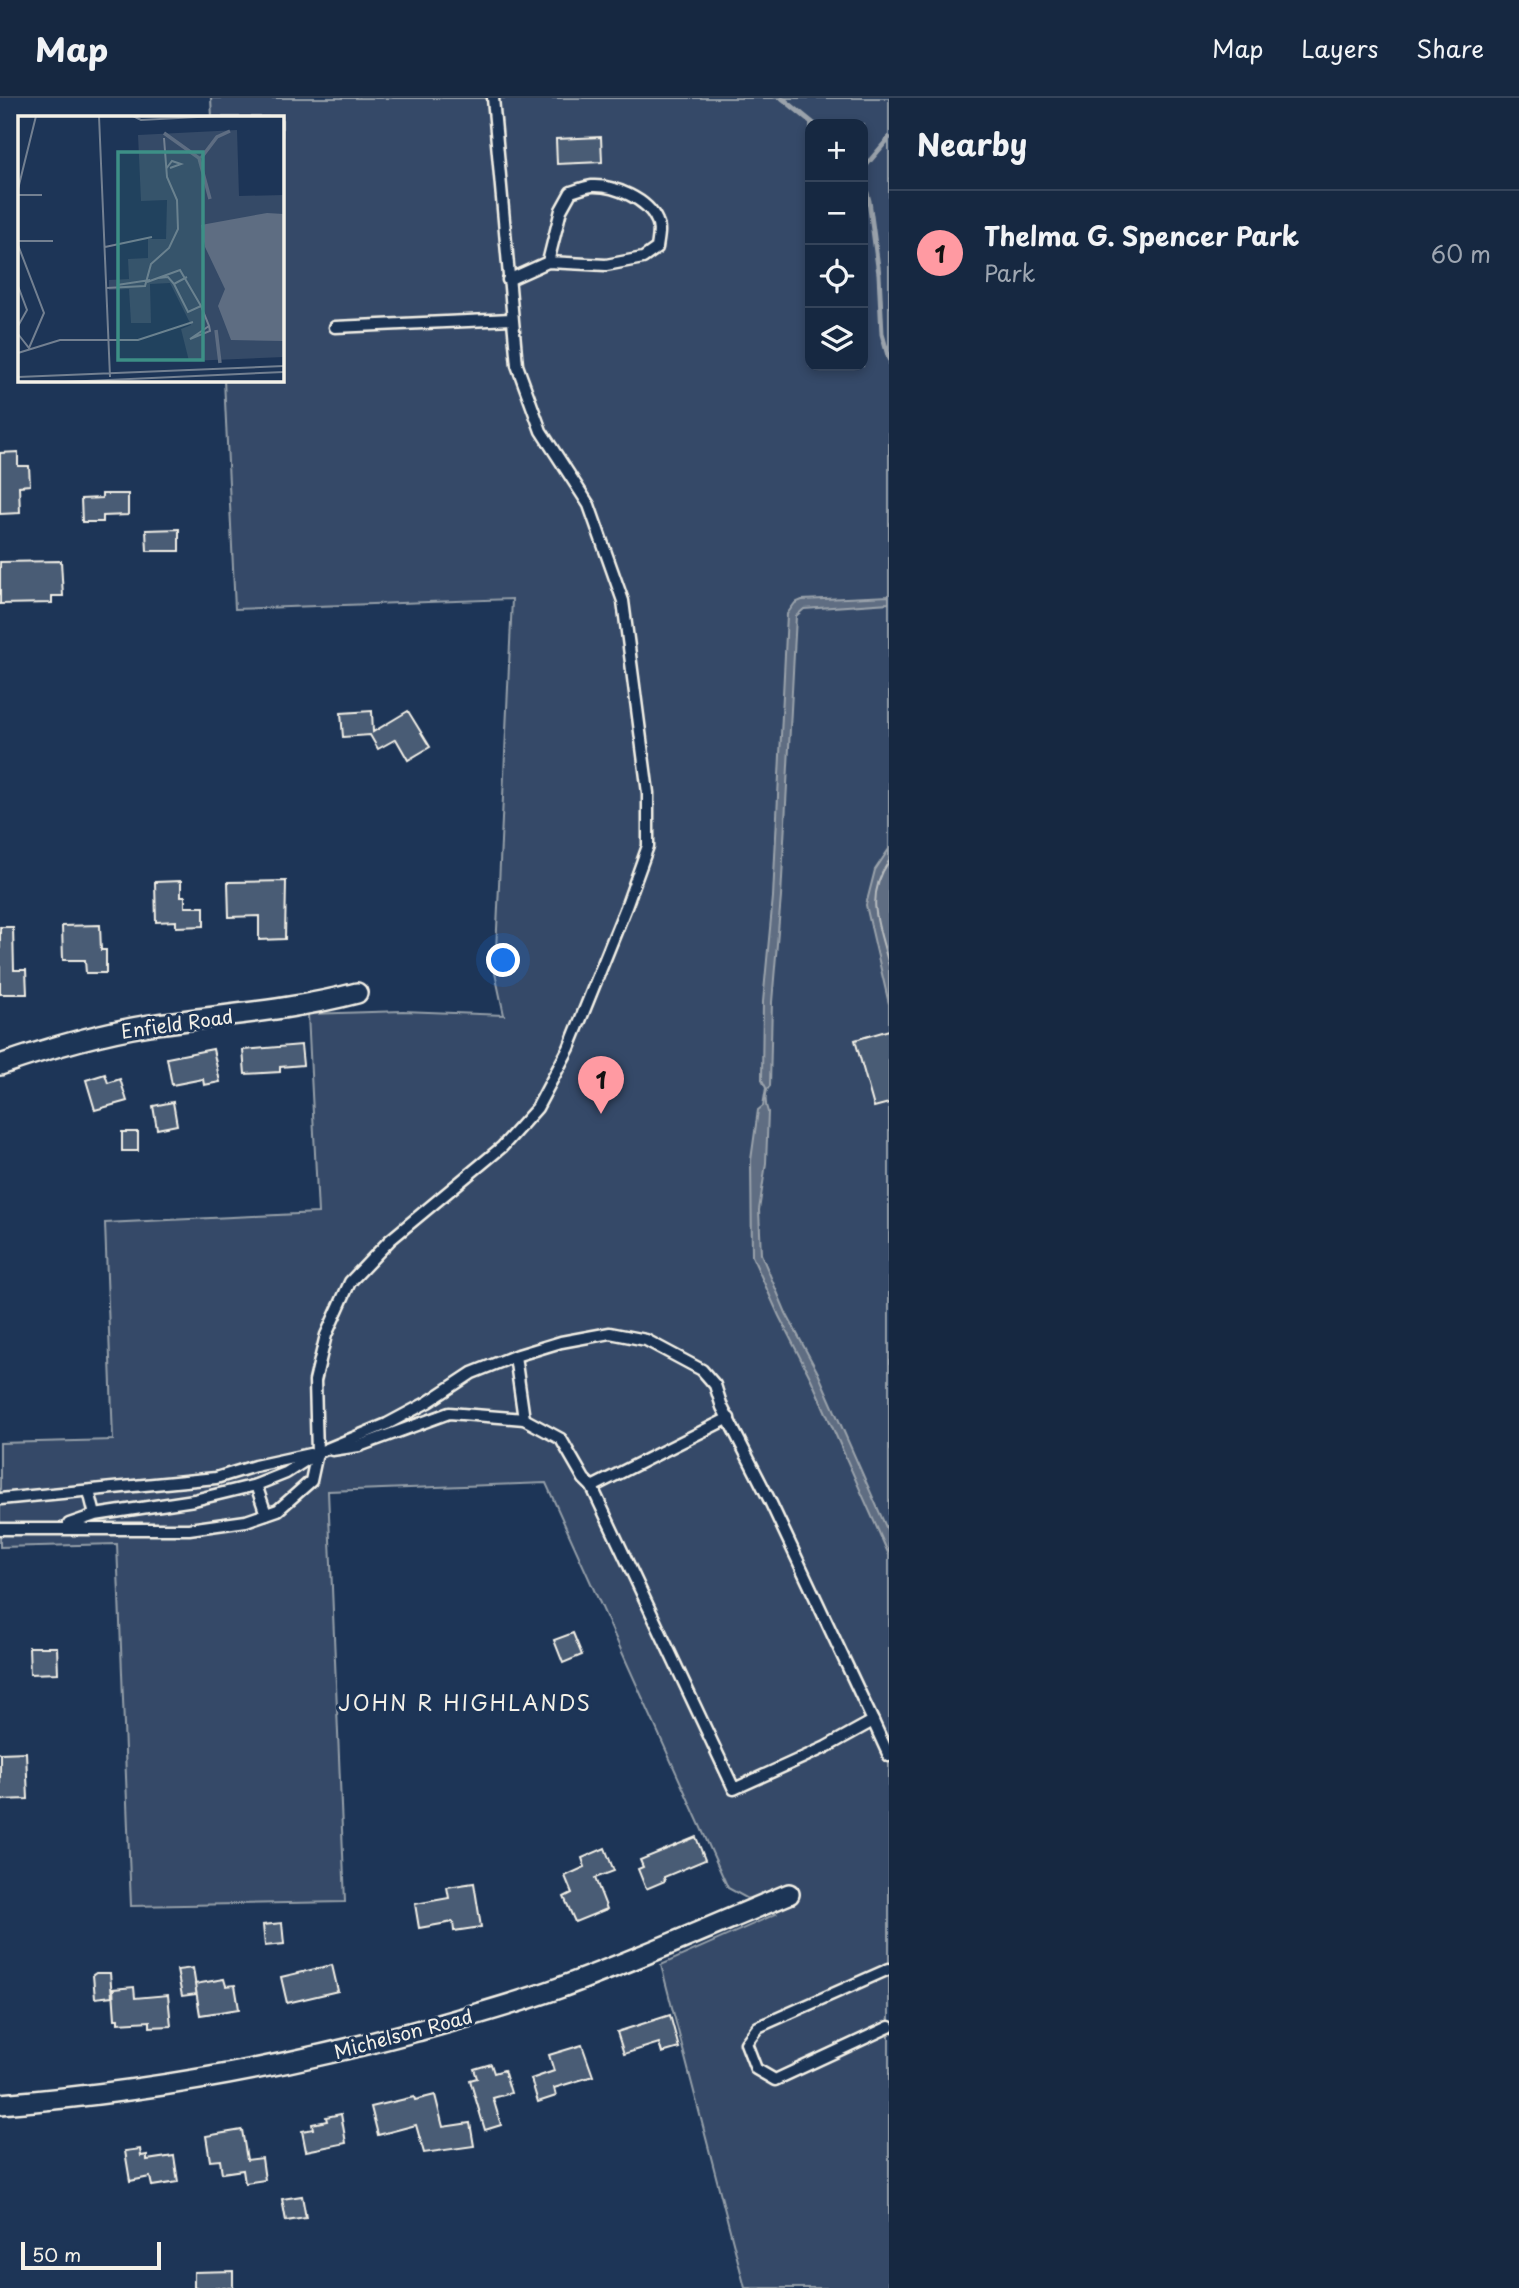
<!DOCTYPE html>
<html lang="en">
<head>
<meta charset="utf-8">
<style>
	body { margin:0; font-family:"Playpen Sans",sans-serif; background:#23344c; color:#f1f3f6 }
	.controls { position:absolute; right:21px; top:21px; display:grid; overflow:hidden; border-radius:14px; box-shadow:0 4px 10px #0003 }
	.controls button { width:63px; height:63px; display:grid; place-items:center; padding:0; border:0; border-bottom:2px solid #35445a; background:#162841; color:#f1f3f6; font:35px sans-serif }
	.scale { position:absolute; left:21px; bottom:18px; width:140px; box-sizing:border-box; padding-left:7px; border:4px solid #f4f1e8; border-top:0; font-size:19px; line-height:24px; white-space:nowrap; color:#f4f1e8; -webkit-text-stroke:5px #1d3557; paint-order:stroke }
	.you { position:absolute; left:504px; top:863px; width:24px; height:24px; margin:-18px; border:5px solid #fff; border-radius:50%; background:#1a73e8; box-shadow:0 0 0 10px #1a73e833 }
	.badge { display:grid; place-items:center; width:46px; height:46px; border-radius:50%; background:#ff9aa2; color:#111; font-size:23px; font-weight:700 }
	.pin { position:absolute; translate:-50% -58px; filter:drop-shadow(0 2px 4px #0008) }
	.pin::after { content:''; position:absolute; top:37px; width:24px; height:21px; background:inherit; clip-path:polygon(0 0,100% 0,50% 100%) }
	.list { margin:0; padding:0; list-style:none }
	h2 { display:flex; justify-content:space-between; align-items:center; height:91px; margin:0; padding:0 28px; font-size:30px }
	h2 small { font-size:23px; font-weight:400; color:#9ea6b1 }
	.list li { display:grid; grid-template-columns:46px 1fr auto; gap:21px; align-items:center; box-sizing:border-box; height:126px; padding:0 28px; border-top:2px solid #35445a }
	.list b { display:block; font-size:26px; white-space:nowrap }
	.list p { margin:0; font-size:23px; white-space:nowrap; color:#9ea6b1 }
	.list em { font-size:23px; font-style:normal; color:#9ea6b1 }
	.icon { flex:none; width:38px; height:38px; fill:none; stroke:currentColor; stroke-width:2; stroke-linecap:round; stroke-linejoin:round }
	.map { position:relative; flex:none; width:889px; height:2190px; overflow:hidden }
	header { display:flex; align-items:center; gap:42px; box-sizing:border-box; height:98px; padding:0 35px; background:#162841; border-bottom:2px solid #35445a }
	header strong { font-size:33px }
	nav { display:flex; gap:38px; margin-inline-start:auto; font-size:24px }
	main { display:flex }
	aside { flex:1; background:#162841 }
	.map>svg:first-child { display:block }
</style>
</head>
<body>
<header>
<strong>Map</strong>
<nav><a>Map</a><a>Layers</a><a>Share</a></nav>
</header>
<main>
<div class="map">
<svg width="889" height="2190" viewBox="0 0 889 2190">
	<rect width="100%" height="100%" fill="#1d3557"/>
	<filter id="ink" filterUnits="userSpaceOnUse"><feTurbulence type="fractalNoise" baseFrequency=".0143" numOctaves="2"/><feDisplacementMap in="SourceGraphic" scale="14" xChannelSelector="R" yChannelSelector="G"/><feConvolveMatrix kernelMatrix="1 2 1 2 8 2 1 2 1" color-interpolation-filters="sRGB"/></filter>
	<g filter="url(#ink)">
		<path fill="#354a67" stroke="#949ea8" stroke-width="2" fill-rule="evenodd" d="M211,0H889V2190H745L661,1867L776,1816L728,1790L546,1385L328,1393L345,1804L131,1808L117,1446L0,1449V1345L113,1342L105,1125L318,1115L308,916L403,913L504,917L495,875L512,501L235,511L224,282H282V19H212ZM810,26H863V268H810Z"/>
		<g fill="#5e6d82" stroke="#9aa2ab" stroke-width="2">
			<path d="M889,498V505L804,511L796,518L781,799L772,904L770,988C764,993 765,1007 768,1014L766,1065L759,1112L761,1156L786,1215L818,1275L889,1436V1457L811,1281L779,1218L752,1158L751,1062L758,1012L763,1008L766,990L762,982L763,904L773,799L787,516L795,505L802,502Z"/>
			<path d="M889,751V906L866,807L875,772Z"/>
		</g>
		<g fill="none" stroke-linecap="round" stroke-linejoin="round">
			<path stroke="#b8bcbf" stroke-width="2" d="M889,763C863,802 880,828 889,868"/>
			<g stroke="#9aa2ab" stroke-width="5">
				<path d="M782,0L814,26"/>
				<path d="M863,71L889,40"/>
				<path d="M863,81L869,103L879,176L882,236L889,261"/>
			</g>
		</g>
		<g fill="#485b74" stroke="#f4f1e8" stroke-width="2">
			<path d="M601,39L602,64L557,66L556,41Z"/>
			<path d="M18,354V368H29L30,387L19,388L20,415L0,416V355Z"/>
			<path d="M102,396H128V417L103,418V424H82L81,401L102,400Z"/>
			<path d="M179,431V453H147L146,432Z"/>
			<path d="M61,463L63,498H52V505L0,506V464Z"/>
			<path d="M372,613L373,634L408,613L430,649L408,662L396,641L378,651L370,637L343,639L341,615Z"/>
			<path d="M181,783V798H185V809H204V828L176,829V823L156,824L155,784Z"/>
			<path d="M286,783L285,841L259,842V818L229,819L228,784Z"/>
			<path d="M100,827L101,852H106V875H86L85,862H63L62,828Z"/>
			<path d="M0,829H13L14,872H26L27,896H0Z"/>
			<path d="M889,932V1005L874,1009L855,942Z"/>
			<path d="M301,947L303,967L280,969V974L245,976L243,952Z"/>
			<path d="M213,951L220,984L204,987L203,981L172,987L167,960Z"/>
			<path d="M105,976L108,985L120,981L127,1003L95,1012L86,982Z"/>
			<path d="M173,1004L177,1027L157,1031L153,1008Z"/>
			<rect x="122" y="1034" width="16" height="19"/>
			<path d="M573,1535L582,1557L563,1565L554,1542Z"/>
			<path d="M29,1549H57L58,1575L30,1576Z"/>
			<path d="M26,1654L28,1701L0,1702V1655Z"/>
			<path d="M696,1739L705,1762L664,1779L665,1783L646,1791L638,1771L643,1769L640,1762Z"/>
			<path d="M605,1750L614,1773L595,1780L607,1811L575,1824L564,1799L572,1795L565,1778L585,1769L582,1760Z"/>
			<path d="M474,1785L481,1829L454,1833L453,1824L419,1830L415,1806L449,1800L447,1789Z"/>
			<path d="M282,1825L284,1846L265,1848L263,1827Z"/>
			<path d="M332,1867L338,1893L287,1905L281,1879Z"/>
			<path d="M193,1870L197,1896L182,1898L177,1872Z"/>
			<path d="M96,1875H110L112,1898L95,1900L93,1877Z"/>
			<path d="M224,1881L226,1888L235,1887L239,1911L200,1917L195,1886Z"/>
			<path d="M134,1889L135,1900L168,1897L171,1928L150,1929V1923L118,1925V1921H115L113,1891Z"/>
			<path d="M670,1917L679,1950L662,1955L659,1945L624,1956L617,1934Z"/>
			<path d="M582,1947L593,1978L554,1990L556,1998L538,2004L531,1981L554,1973L549,1957Z"/>
			<path d="M491,1966L494,1975L504,1972L511,1995L493,2000L501,2027L485,2032L470,1982L477,1980L474,1971Z"/>
			<path d="M435,1997L443,2029L470,2025L474,2048L424,2055L416,2027L378,2037L371,2009L414,1999L415,2002Z"/>
			<path d="M341,2016L346,2045L306,2053L302,2033L313,2031L312,2026L327,2023L326,2019Z"/>
			<path d="M242,2032L247,2062L262,2060L265,2082L245,2085L243,2072L222,2075L220,2062L210,2063L206,2038Z"/>
			<path d="M140,2051L141,2058L147,2057V2062L174,2058L178,2084L152,2088L150,2079L130,2083L125,2053Z"/>
			<path d="M302,2098L306,2120L286,2123L282,2101Z"/>
			<path d="M233,2173V2190H194V2174Z"/>
		</g>
		<g fill="none" stroke-linecap="round" stroke-linejoin="round">
			<g stroke="#f4f1e8" stroke-width="15">
				<g id="lane">
					<path d="M508,182L548,164L561,112L571,94C577,92 585,89 592,88C614,87 648,101 657,123C661,131 658,141 657,150L643,160L606,167L548,164"/>
					<path d="M335,229L512,221"/>
					<path d="M515,1258L524,1321"/>
					<path d="M332,1352L359,1348L449,1315L524,1321L561,1341L584,1381L592,1389L729,1320"/>
					<path d="M256,1387L266,1416"/>
					<path d="M89,1393L95,1417"/>
					<path d="M0,1401L216,1380L255,1368L310,1356"/>
					<path d="M69,1426L95,1417L194,1402L256,1387L286,1375L317,1355L387,1326L428,1304L472,1275L515,1258L561,1244L610,1235L646,1242L702,1272L715,1287L722,1309L769,1401L873,1623L826,1649L734,1691L592,1389"/>
					<path d="M0,1431H189L246,1423L278,1412L311,1383L317,1355L315,1283L326,1237L350,1184L390,1142L502,1049L537,1010L569,950L626,809L648,748V695L623,503L589,407L541,333L517,267L493,0"/>
					<path d="M873,1623L889,1658"/>
					<path d="M889,1871L758,1929L746,1945L756,1971L775,1982L889,1929"/>
				</g>
			</g>
			<g stroke="#f4f1e8" stroke-width="24">
				<g id="street">
					<path d="M0,967C49,950 99,935 150,927C219,917 289,913 357,895"/>
					<path d="M0,2006C141,1995 280,1970 417,1933C464,1920 512,1907 559,1890C636,1862 712,1828 789,1796"/>
				</g>
			</g>
			<use href="#lane" stroke="#1d3557" stroke-width="10"/>
			<use href="#street" stroke="#1d3557" stroke-width="19"/>
		</g>
	</g>
	<g text-anchor="middle" dominant-baseline="central" stroke-width="6" stroke-linejoin="round" paint-order="stroke">
		<g font-size="19" fill="#f4f1e8" stroke="#1d3557">
			<text transform="translate(177 925) rotate(-8)">Enfield Road</text>
			<text transform="translate(403 1935) rotate(-15)">Michelson Road</text>
		</g>
		<g font-size="21" letter-spacing="2" fill="#f4f1e8" stroke="#1d3557">
			<text x="465" y="1604">JOHN R HIGHLANDS</text>
		</g>
	</g>
	<g transform="translate(18 18)">
		<rect width="266" height="266" fill="#1d3557"/>
		<path d="M219,14L221,80L266,79V241L171,245L163,213L173,209L152,167L132,168L133,207H113L111,173L91,174V164L111,163L110,143L130,142V123H148L149,84L123,85L120,19Z" fill="#354a67"/>
		<path d="M249,97L266,98V225L213,224L200,190L207,173L187,131L183,109Z" fill="#5e6d82"/>
		<path fill="none" stroke="#5e6d82" stroke-width="3.5" d="M146,17L181,42L192,83M183,42L199,21L212,15M198,214L202,247"/>
		<path fill="none" stroke="#738091" stroke-width="2" d="M81,0L92,261M115,0L123,4L198,0M148,53L154,45L163,48L152,52M0,73L18,0M0,79H24M0,125H35M0,129L26,197L11,232L0,218M87,131L134,121M140,162L150,161L156,168L169,161M129,166L162,154L183,190L170,196L156,168M99,169L132,164M0,170L9,194L0,210M88,172L127,170L133,148L151,132L160,113L159,84L149,61L146,22M183,190L191,210L172,223L192,215L191,210M0,237L42,224H120L175,206M0,261L266,250M46,266L266,256"/>
		<path fill="#3d8f86" fill-opacity="0.15" stroke="#3d8f86" stroke-width="3.5" d="M100,36H185V244H100Z"/>
		<rect width="266" height="266" fill="none" stroke="#f4f1e8" stroke-width="3.5"/>
	</g>
</svg>
<div class="controls">
<button>+</button>
<button>−</button>
<button><svg class="icon" aria-label="locate" viewBox="0 0 24 24"><circle cx="12" cy="12" r="6"/><path d="M12 2v4M12 18v4M2 12h4M18 12h4"/></svg></button>
<button><svg class="icon" aria-label="layers" viewBox="0 0 24 24"><path d="M12 4l9 5-9 5-9-5zM3 14l9 5 9-5"/></svg></button>
</div>
<div class="scale">50 m</div>
<div class="you"></div>
<div class="pin badge" style="left:601px;top:1016px">1</div>
</div>
<aside>
<h2>Nearby<small></small></h2>
<ul class="list">
<li><span class="badge">1</span><div><b>Thelma G. Spencer Park</b><p>Park</p></div><em>60 m</em></li>
</ul>
</aside>
</main>
</body>
</html>
